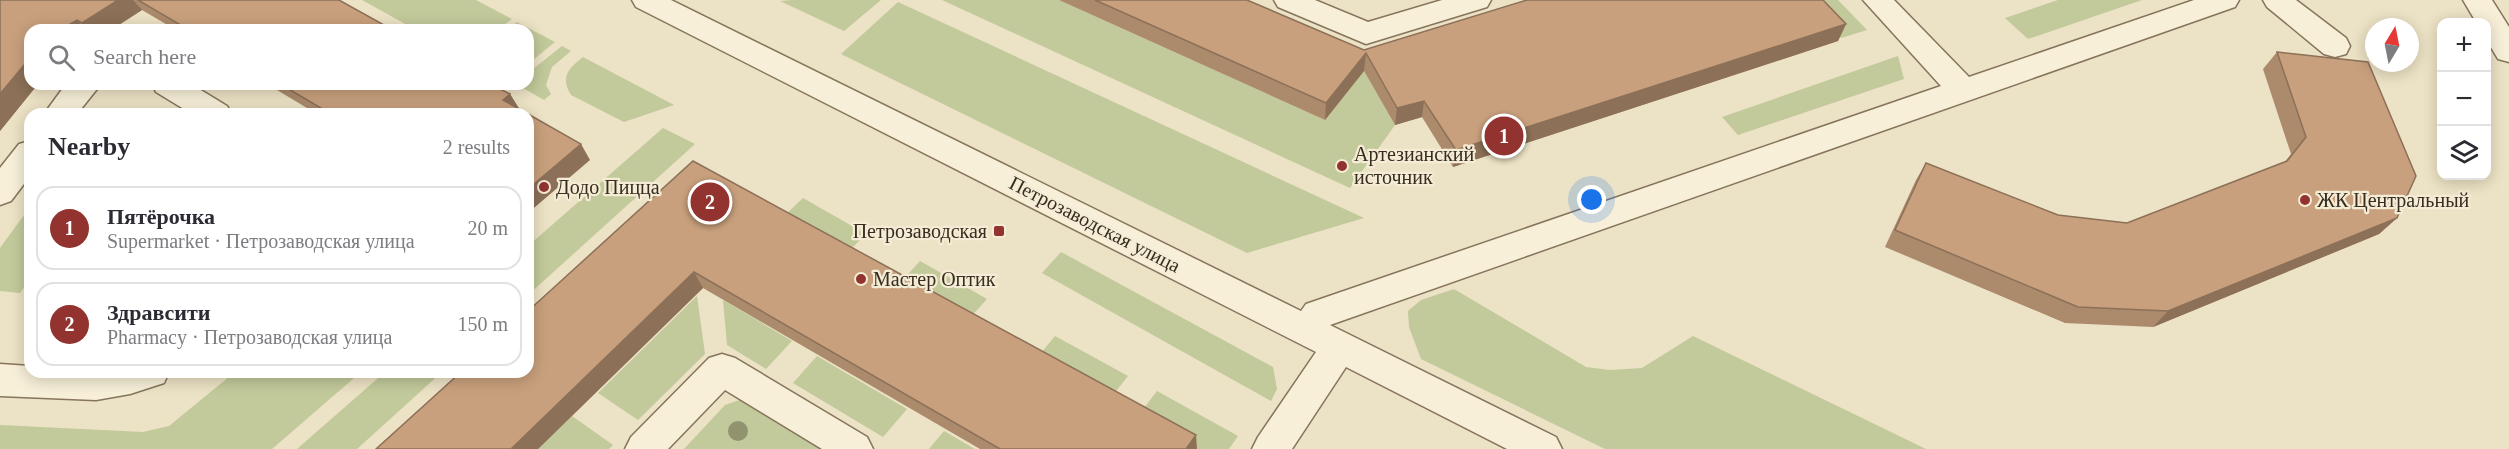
<!DOCTYPE html>
<html lang="en">
<head>
<meta charset="utf-8">
<style>
	body { margin:0; font-family:Georgia,serif; background:#f7f7f7; color:#2b2b33 }
	.controls { position:absolute; right:18px; top:18px; display:grid; overflow:hidden; border-radius:12px; box-shadow:0 3px 15px #0003 }
	.controls button { width:54px; height:54px; display:grid; place-items:center; padding:0; border:0; border-bottom:2px solid #e1e1e2; background:#fff; color:#2b2b33; font:30px sans-serif }
	.compass { position:absolute; left:2365px; top:18px; width:54px; height:54px; border-radius:50%; background:#fff; box-shadow:0 3px 15px #0003; rotate:10deg }
	.you { position:absolute; left:1592px; top:200px; width:21px; height:21px; margin:-15px; border:4px solid #fff; border-radius:50%; background:#1a73e8; box-shadow:0 0 0 9px #1a73e833 }
	.badge { display:grid; place-items:center; width:39px; height:39px; border-radius:50%; background:#923330; color:#fff; font-size:20px; font-weight:700 }
	.pin { position:absolute; translate:-50% -50%; border:3px solid #fff; box-shadow:0 2px 6px #0006 }
	.list { margin:0; padding:0; list-style:none }
	h2 { display:flex; justify-content:space-between; align-items:center; height:78px; margin:0; padding:0 24px; font-size:26px }
	h2 small { font-size:20px; font-weight:400; color:#7c7c81 }
	.list li { display:grid; grid-template-columns:39px 1fr auto; gap:18px; align-items:center; box-sizing:border-box; height:84px; margin:0 12px 12px; padding:0 12px; border:2px solid #e1e1e2; border-radius:18px }
	.list b { display:block; font-size:22px; white-space:nowrap }
	.list p { margin:0; font-size:20px; white-space:nowrap; color:#7c7c81 }
	.list em { font-size:20px; font-style:normal; color:#7c7c81 }
	.icon { flex:none; width:33px; height:33px; fill:none; stroke:currentColor; stroke-width:2; stroke-linecap:round; stroke-linejoin:round }
	.map { position:relative; flex:none; width:2509px; height:449px; overflow:hidden }
	.search { position:absolute; background:#fff; box-shadow:0 3px 15px #0003; left:24px; top:24px; width:510px; height:66px; display:flex; align-items:center; gap:15px; box-sizing:border-box; padding:0 21px; border-radius:18px; color:#7c7c81; font-size:22px }
	.panel { position:absolute; background:#fff; box-shadow:0 3px 15px #0003; left:24px; top:108px; width:510px; height:270px; border-radius:18px }
	.map>svg:first-child { display:block }
</style>
</head>
<body>
<div class="map">
<svg width="2509" height="449" viewBox="0 0 2509 449">
	<rect width="100%" height="100%" fill="#ece2c5"/>
	<g fill="#c2c99a">
		<path d="M362,0H476L512,19L497,30H416Z"/>
		<path d="M792,0H881L844,31L780,1Z"/>
		<path d="M942,0H1059L1325,120L1364,71L1395,125L1350,188Z"/>
		<path d="M1806,0H1838L1867,30L1841,38Z"/>
		<path d="M2058,0H2142L2028,39L2005,18Z"/>
		<path d="M898,2L1364,218L1247,253L841,54Z"/>
		<path d="M517,22L555,42L528,64V30H507Z"/>
		<path d="M562,46L571,51L552,67L546,85L551,94L544,100L516,84H528V73Z"/>
		<path d="M1898,56L1904,79L1738,135L1722,117Z"/>
		<path d="M583,57L674,105L624,122L571,95C560,77 568,69 583,57Z"/>
		<path d="M663,128L695,144L528,295V246Z"/>
		<path d="M803,198L866,234L846,254L782,218Z"/>
		<path d="M27,211L30,213V279L20,293L0,291V248Z"/>
		<path d="M1061,252L1273,367L1277,389L1271,401L1042,273Z"/>
		<path d="M920,261L987,299L967,321L900,283Z"/>
		<path d="M1454,289L1586,367L1610,370L1642,368L1693,336L1926,449H1605L1421,359L1409,327L1408,311L1421,300Z"/>
		<path d="M697,296L705,354L638,420L598,393Z"/>
		<path d="M723,300L792,341L766,369L727,345Z"/>
		<path d="M1055,336L1128,376L1109,400L1036,359Z"/>
		<path d="M817,356L907,409L883,437L793,383Z"/>
		<path d="M235,372H361L272,449H0V425L143,432L169,426Z"/>
		<path d="M385,372H442L357,449H297Z"/>
		<path d="M1157,391L1238,436L1229,449H1195L1138,416Z"/>
		<path d="M748,397L834,449H684L725,405Z"/>
		<path d="M572,416L613,445L609,449H538Z"/>
		<path d="M944,431L975,449H929Z"/>
	</g>
	<g fill="none" stroke-linecap="round" stroke-linejoin="round">
		<g stroke="#86745c" stroke-width="3">
			<g id="minor">
				<path d="M632,0H671L1301,311L1306,304L1941,86L1863,0H1894L1969,77L2194,0H2239L2235,7L1330,325L1556,437L1562,449H1507L1346,367L1292,449H1252L1258,437L1316,352L636,7Z"/>
				<path d="M1274,0H1315L1368,22L1442,0H1491L1487,7L1366,44L1278,7Z"/>
				<path d="M2263,0H2296L2346,38L2350,46L2346,54L2335,57L2324,54L2267,7Z"/>
				<path d="M2463,0H2492L2509,27V62L2498,59L2486,39V22H2476Z"/>
				<path d="M66,84H101L77,114H44Z"/>
				<path d="M152,84H191L227,106L232,114H192L156,92Z"/>
				<path d="M30,141V176L11,201L0,205V168L19,144Z"/>
				<path d="M722,354L735,358L867,437L873,449H822L725,390L668,449H625L631,437L709,358Z"/>
				<path d="M0,364L30,366V372H169L164,383L130,394L96,400L0,396Z"/>
			</g>
		</g>
		<use href="#minor" fill="#f7efd8" fill-rule="evenodd"/>
	</g>
	<circle fill="#90936e" cx="738" cy="431" r="10"/>
	<g fill="#ac8a6c">
		<path d="M0,0H339L393,30H176L142,10L111,30H30V84H38L0,131Z"/>
		<path d="M1059,0H1247L1364,50L1846,24L1838,41L1453,167L1422,117L1395,125L1364,71L1325,120Z"/>
		<path d="M2277,52L2397,218L2379,234L2153,327L2065,323L1885,247L1916,180L1926,163L2058,215L2127,223L2284,163L2291,154L2263,69Z"/>
		<path d="M267,84H491L510,94L519,109L528,114H317Z"/>
		<path d="M693,161L1197,449H980L703,288L538,449Z"/>
	</g>
	<g fill="#8c7058">
		<path d="M118,0H133L142,10L111,30H89L82,23Z"/>
		<path d="M77,20L86,30H60Z"/>
		<path d="M1846,24L1838,41L1453,167L1456,150Z"/>
		<path d="M1366,53L1364,71L1325,120L1326,103Z"/>
		<path d="M30,58V84H38L0,131V94Z"/>
		<path d="M510,94L520,110L503,100Z"/>
		<path d="M1424,101L1422,117L1395,125L1397,108Z"/>
		<path d="M581,144L590,160L528,213V189Z"/>
		<path d="M2397,218L2379,234L2153,327L2168,311Z"/>
		<path d="M694,272L703,288L538,449H511Z"/>
		<path d="M1196,435L1197,449H1186Z"/>
	</g>
	<g fill="#c8a07d" stroke="#8c7058" stroke-width="1.5">
		<path d="M0,0H118L82,23L77,20L60,30H30V58L0,94Z"/>
		<path d="M138,0H339L393,30H189Z"/>
		<path d="M1095,0H1247L1364,50L1527,0H1823L1846,24L1456,150L1424,101L1397,108L1366,53L1326,103Z"/>
		<path d="M2277,52L2368,62L2416,176L2397,218L2168,311L2078,307L1895,230L1926,163L2058,215L2127,223L2287,161L2306,137Z"/>
		<path d="M280,84H491L510,94L503,100L528,114H331Z"/>
		<path d="M528,114L581,144L528,189Z"/>
		<path d="M693,161L1196,435L1186,449H1000L694,272L511,449H376L461,372H528V311Z"/>
	</g>
	<g fill="#923330" stroke="#f4ecd5" stroke-width="2">
		<circle cx="1342" cy="166" r="6"/>
		<circle cx="544" cy="187" r="6"/>
		<circle cx="2305" cy="200" r="6"/>
		<rect x="993" y="225" width="12" height="12" rx="3"/>
		<circle cx="861" cy="279" r="6"/>
	</g>
	<g text-anchor="middle" dominant-baseline="central" stroke-width="4.5" stroke-linejoin="round" paint-order="stroke">
		<g font-size="20" fill="#372c1f" stroke="#f4ecd5" text-anchor="start">
			<text x="1354" y="154">Артезианский<tspan x="1354" dy="23">источник</tspan></text>
			<text x="556" y="187">Додо Пицца</text>
			<text x="2317" y="200">ЖК Центральный</text>
			<text x="987" y="231" text-anchor="end">Петрозаводская</text>
			<text x="873" y="279">Мастер Оптик</text>
		</g>
		<g font-size="20" fill="#372c1f" stroke="#f4ecd5">
			<text transform="translate(1095 224) rotate(27)">Петрозаводская улица</text>
		</g>
	</g>
</svg>
<div class="controls">
<button>+</button>
<button>−</button>
<button><svg class="icon" aria-label="layers" viewBox="0 0 24 24"><path d="M12 4l9 5-9 5-9-5zM3 14l9 5 9-5"/></svg></button>
</div>
<svg class="compass" viewBox="-18 -18 36 36"><path d="M0-13l5 13h-10z" fill="#e53935"/><path d="M0 13l5-13h-10z" fill="#7c7c81"/></svg>
<div class="you"></div>
<div class="pin badge" style="left:1504px;top:136px">1</div>
<div class="pin badge" style="left:710px;top:202px">2</div>
<div class="search"><svg class="icon" aria-label="search" viewBox="0 0 24 24"><circle cx="10" cy="10" r="6"/><path d="M15 15l6 6"/></svg>Search here</div>
<section class="panel">
<h2>Nearby<small>2 results</small></h2>
<ul class="list">
<li><span class="badge">1</span><div><b>Пятёрочка</b><p>Supermarket · Петрозаводская улица</p></div><em>20 m</em></li>
<li><span class="badge">2</span><div><b>Здравсити</b><p>Pharmacy · Петрозаводская улица</p></div><em>150 m</em></li>
</ul>
</section>
</div>
</body>
</html>
